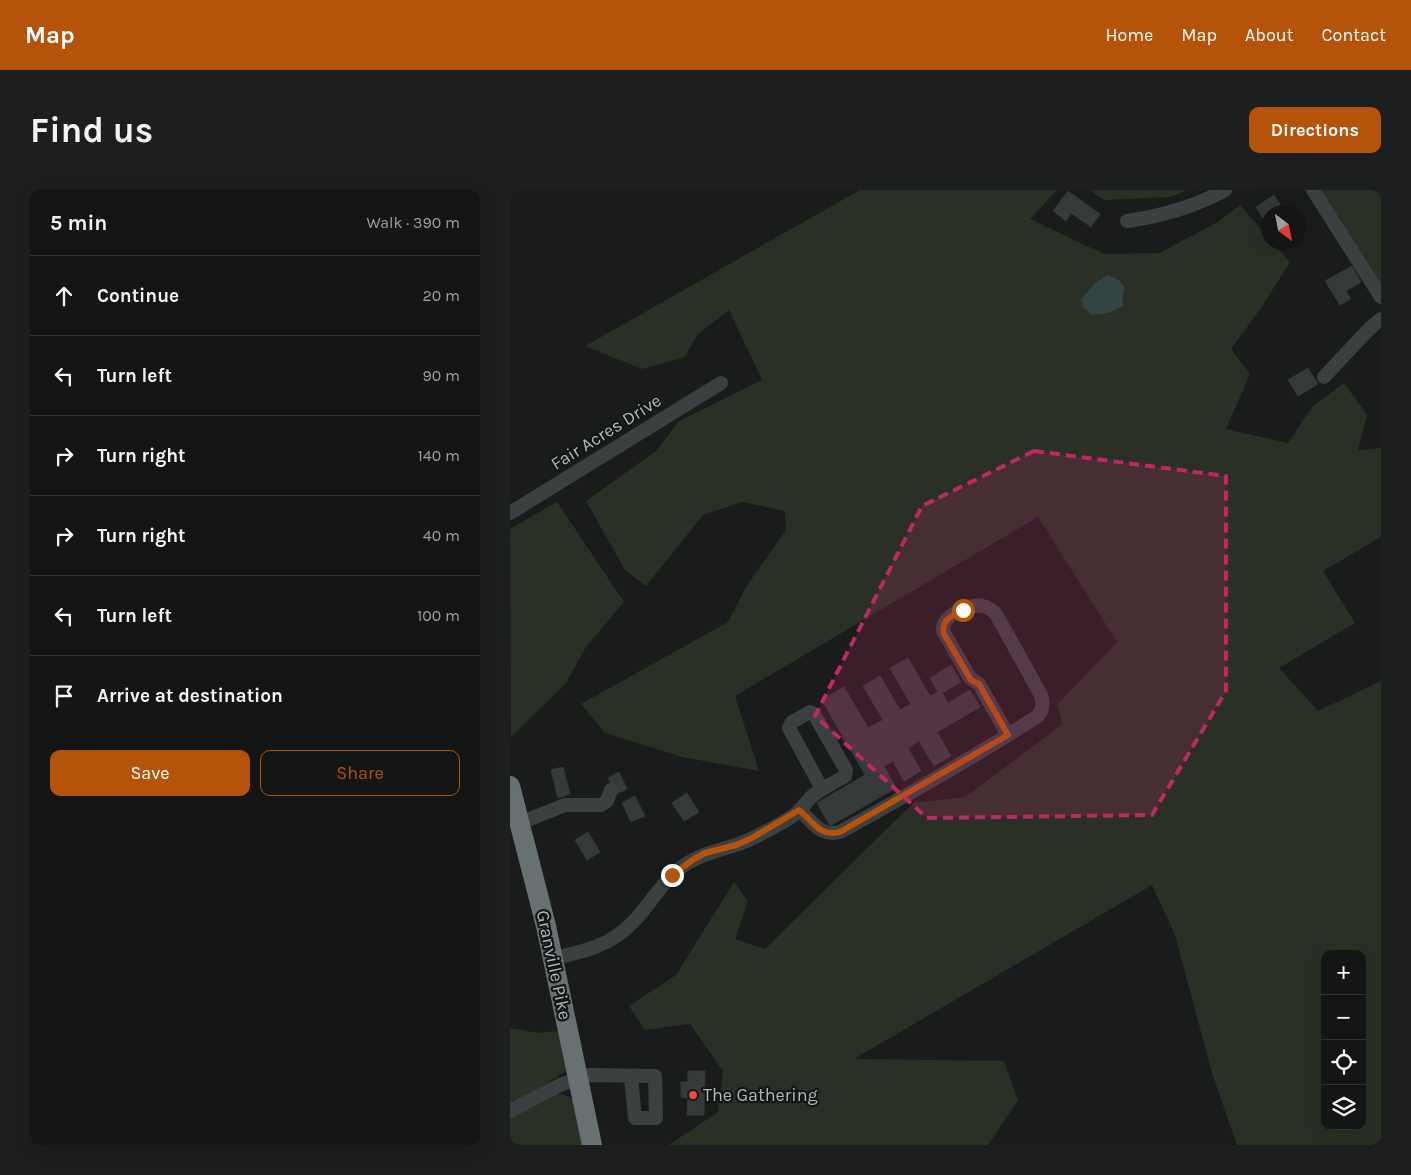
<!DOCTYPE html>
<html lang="en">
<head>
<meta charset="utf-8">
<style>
	body { margin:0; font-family:Karla,sans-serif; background:#1d1e1e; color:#f1f3f6 }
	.controls { position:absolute; right:15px; bottom:15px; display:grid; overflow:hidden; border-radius:10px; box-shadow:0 5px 20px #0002 }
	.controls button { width:45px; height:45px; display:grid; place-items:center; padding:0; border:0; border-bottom:1px solid #333434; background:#141515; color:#f1f3f6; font:25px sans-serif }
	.compass { position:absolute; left:751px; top:15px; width:45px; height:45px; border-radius:50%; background:#141515; box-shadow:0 5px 20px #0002; rotate:148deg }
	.stop { position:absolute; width:15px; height:15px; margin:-11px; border:4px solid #b45309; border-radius:50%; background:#fff }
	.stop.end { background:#b45309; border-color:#fff; box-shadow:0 1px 5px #0008 }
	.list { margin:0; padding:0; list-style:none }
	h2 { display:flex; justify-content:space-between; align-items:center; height:65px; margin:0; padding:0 20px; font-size:21px }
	h2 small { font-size:16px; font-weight:400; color:#9d9fa0 }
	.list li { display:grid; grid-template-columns:32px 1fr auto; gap:15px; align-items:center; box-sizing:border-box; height:80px; padding:0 20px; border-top:1px solid #333434 }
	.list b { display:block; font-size:19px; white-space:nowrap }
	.list em { font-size:16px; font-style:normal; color:#9d9fa0 }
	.actions { display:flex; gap:10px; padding:15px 20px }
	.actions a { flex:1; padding:11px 0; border:1px solid #b45309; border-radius:10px; text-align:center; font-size:18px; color:#b45309 }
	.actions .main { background:#b45309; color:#fff }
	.icon { flex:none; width:28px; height:28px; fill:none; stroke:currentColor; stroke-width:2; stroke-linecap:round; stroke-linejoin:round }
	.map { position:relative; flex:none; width:871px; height:955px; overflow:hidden; border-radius:10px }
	header { display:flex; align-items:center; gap:30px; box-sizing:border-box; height:70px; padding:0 25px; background:#b45309; color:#fff }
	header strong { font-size:24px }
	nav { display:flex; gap:28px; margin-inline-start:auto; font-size:18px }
	.intro { display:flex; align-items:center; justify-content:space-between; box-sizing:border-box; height:120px; padding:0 30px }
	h1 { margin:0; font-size:35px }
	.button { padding:12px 22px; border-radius:10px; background:#b45309; color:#fff; font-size:18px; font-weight:700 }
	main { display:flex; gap:30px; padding:0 30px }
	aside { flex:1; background:#141515; border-radius:10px; box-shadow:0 5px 20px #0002 }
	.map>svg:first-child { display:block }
</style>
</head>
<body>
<header>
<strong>Map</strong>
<nav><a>Home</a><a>Map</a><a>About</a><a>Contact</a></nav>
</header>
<div class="intro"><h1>Find us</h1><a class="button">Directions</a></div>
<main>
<aside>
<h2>5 min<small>Walk · 390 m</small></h2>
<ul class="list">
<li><svg class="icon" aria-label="ahead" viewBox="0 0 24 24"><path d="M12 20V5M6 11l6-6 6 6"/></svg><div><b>Continue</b></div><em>20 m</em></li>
<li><svg class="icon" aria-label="left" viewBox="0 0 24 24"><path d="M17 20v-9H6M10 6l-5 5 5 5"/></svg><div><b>Turn left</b></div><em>90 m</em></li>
<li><svg class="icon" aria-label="right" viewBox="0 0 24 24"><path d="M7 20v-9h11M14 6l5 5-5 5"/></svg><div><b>Turn right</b></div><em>140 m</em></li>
<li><svg class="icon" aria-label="right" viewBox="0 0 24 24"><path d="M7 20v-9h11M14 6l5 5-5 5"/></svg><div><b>Turn right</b></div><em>40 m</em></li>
<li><svg class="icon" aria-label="left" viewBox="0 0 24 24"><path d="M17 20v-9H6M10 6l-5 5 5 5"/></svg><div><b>Turn left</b></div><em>100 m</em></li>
<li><svg class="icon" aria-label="arrive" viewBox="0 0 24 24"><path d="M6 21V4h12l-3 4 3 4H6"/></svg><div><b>Arrive at destination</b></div></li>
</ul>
<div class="actions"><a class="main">Save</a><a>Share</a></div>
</aside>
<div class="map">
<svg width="871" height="955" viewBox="0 0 871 955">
	<rect width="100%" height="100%" fill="#1a1c1c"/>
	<g fill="#2a3026" fill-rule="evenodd">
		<path d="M350,0H547L520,29L594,64L649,63L708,32L730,15L758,47V52L763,53L780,72L753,115L721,159L740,184L716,239L778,253L802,217L834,193L857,225L848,260L871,258V347L813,381L845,433L769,478L808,521L871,491V955H727L702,883L665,745L642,695L344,869L494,871L508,910L478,955H159L208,922L213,881L180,834L135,840L119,816L166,785L224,692L238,711L225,749L255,759L403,613L455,607L553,534L547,515L607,452L528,327L225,506L249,581L172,567L95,543L71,514L218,432L236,397L276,340L275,321L232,312L193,325L136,396L115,380L76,311L146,261L169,231L252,190L219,120L187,145L175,167L132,179L75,156ZM815,764H852V936H815Z"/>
		<path d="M580,0H677L661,7L594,10Z"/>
		<path d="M803,0H871V107Z"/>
		<path d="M47,312L114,412L76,457L56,493L1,547L0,339Z"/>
		<path d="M0,838L28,843L49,841L57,880L16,908L0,916Z"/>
		<path d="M52,904L60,907L66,914L74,955H0V927L44,905Z"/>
	</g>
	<path fill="#334643" d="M598,85L610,91L615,98L612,106L613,116L598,123L582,125L574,118L571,110L585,93Z"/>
	<g fill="#373a3b" stroke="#343738">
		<path d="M558,1L590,24L581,37L561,23L556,31L543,21Z"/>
		<path d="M764,5L775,22H758V36L746,17Z"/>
		<path d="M842,76L851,92L836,101L841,109L830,115L815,91Z"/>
		<path d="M798,178L808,194L788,206L778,190Z"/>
		<path d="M398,468L420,506L428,502L420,488L441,475L451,492L432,503L438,513L460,500L470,517L427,542L441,566L424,576L409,551L404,554L398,558L411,581L394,591L383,571L374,576L386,598L320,636L307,613L355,585L312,510L334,497L358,538L373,530L353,496L370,486L390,520L401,514L380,478Z"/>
		<path d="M53,577L60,604L48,608L41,580Z"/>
		<path d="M109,582L117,599L106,604L98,588Z"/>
		<path d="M177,603L189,622L174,631L162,613Z"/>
		<path d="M125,606L135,626L121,632L112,613Z"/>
		<path d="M78,642L90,662L77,670L65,650Z"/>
		<path d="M178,881H195L194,925H177L178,908L171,907V892H178Z"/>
	</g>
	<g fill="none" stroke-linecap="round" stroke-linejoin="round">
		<g stroke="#3b4041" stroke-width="14">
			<path d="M803,0L871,107"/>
			<path d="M617,31C651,26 684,17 715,0"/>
			<path d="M814,187L859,139L871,129"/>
			<path d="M0,323L211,193"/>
			<path d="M289,620C304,632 309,647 330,642C396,606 462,568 525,528C533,522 534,514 531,505L486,424C482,420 478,417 473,416C459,413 431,426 433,441L460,488L469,494L498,545"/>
			<path d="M10,633L55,615H91L97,611L101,600"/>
			<path d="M43,768C73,762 100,756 122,733C142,713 152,690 176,674C197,660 222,659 243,648C258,640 274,633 287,623C294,617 297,609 305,604C315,597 325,592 335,586L336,580L304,524L300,522L282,532L279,538L312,599"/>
			<path d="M0,921L50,895L80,885L145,886L146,928H125L121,887"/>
		</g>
		<path stroke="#677172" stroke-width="20" d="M0,596L36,736L82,955"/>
	</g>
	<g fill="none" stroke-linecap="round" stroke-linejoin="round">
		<path stroke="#b45309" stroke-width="6" d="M162,685L184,669L195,663L226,655L242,648L289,620C304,632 309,647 330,642L498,545L469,494L461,490L434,444C430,430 443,425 453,420"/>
	</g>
	<path fill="#c02865" fill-opacity="0.2" stroke="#c02865" stroke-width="4" stroke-dasharray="10 6" stroke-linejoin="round" d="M524,261L716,286V501L642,625L417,628L305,526L412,316Z"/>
	<circle fill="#ef493f" stroke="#151717" stroke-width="2" cx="183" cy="905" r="5"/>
	<g text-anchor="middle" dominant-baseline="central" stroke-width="4.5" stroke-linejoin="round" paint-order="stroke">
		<g font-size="18" fill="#adbabc" stroke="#151717">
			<text transform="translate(96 242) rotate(-32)">Fair Acres Drive</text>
			<text transform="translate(44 775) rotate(78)">Granville Pike</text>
		</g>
		<g font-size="18" fill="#adbabc" stroke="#151717" text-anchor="start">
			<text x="193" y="905">The Gathering</text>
		</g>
	</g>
</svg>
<div class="controls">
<button>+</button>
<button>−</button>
<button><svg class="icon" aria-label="locate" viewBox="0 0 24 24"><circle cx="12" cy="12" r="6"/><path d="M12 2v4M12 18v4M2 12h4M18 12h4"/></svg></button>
<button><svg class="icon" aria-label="layers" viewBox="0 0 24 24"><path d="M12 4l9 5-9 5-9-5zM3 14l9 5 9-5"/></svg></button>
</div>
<svg class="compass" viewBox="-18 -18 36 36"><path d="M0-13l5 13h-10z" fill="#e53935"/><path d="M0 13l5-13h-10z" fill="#9d9fa0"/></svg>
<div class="stop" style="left:453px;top:420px"></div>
<div class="stop end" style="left:162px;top:685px"></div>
</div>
</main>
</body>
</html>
